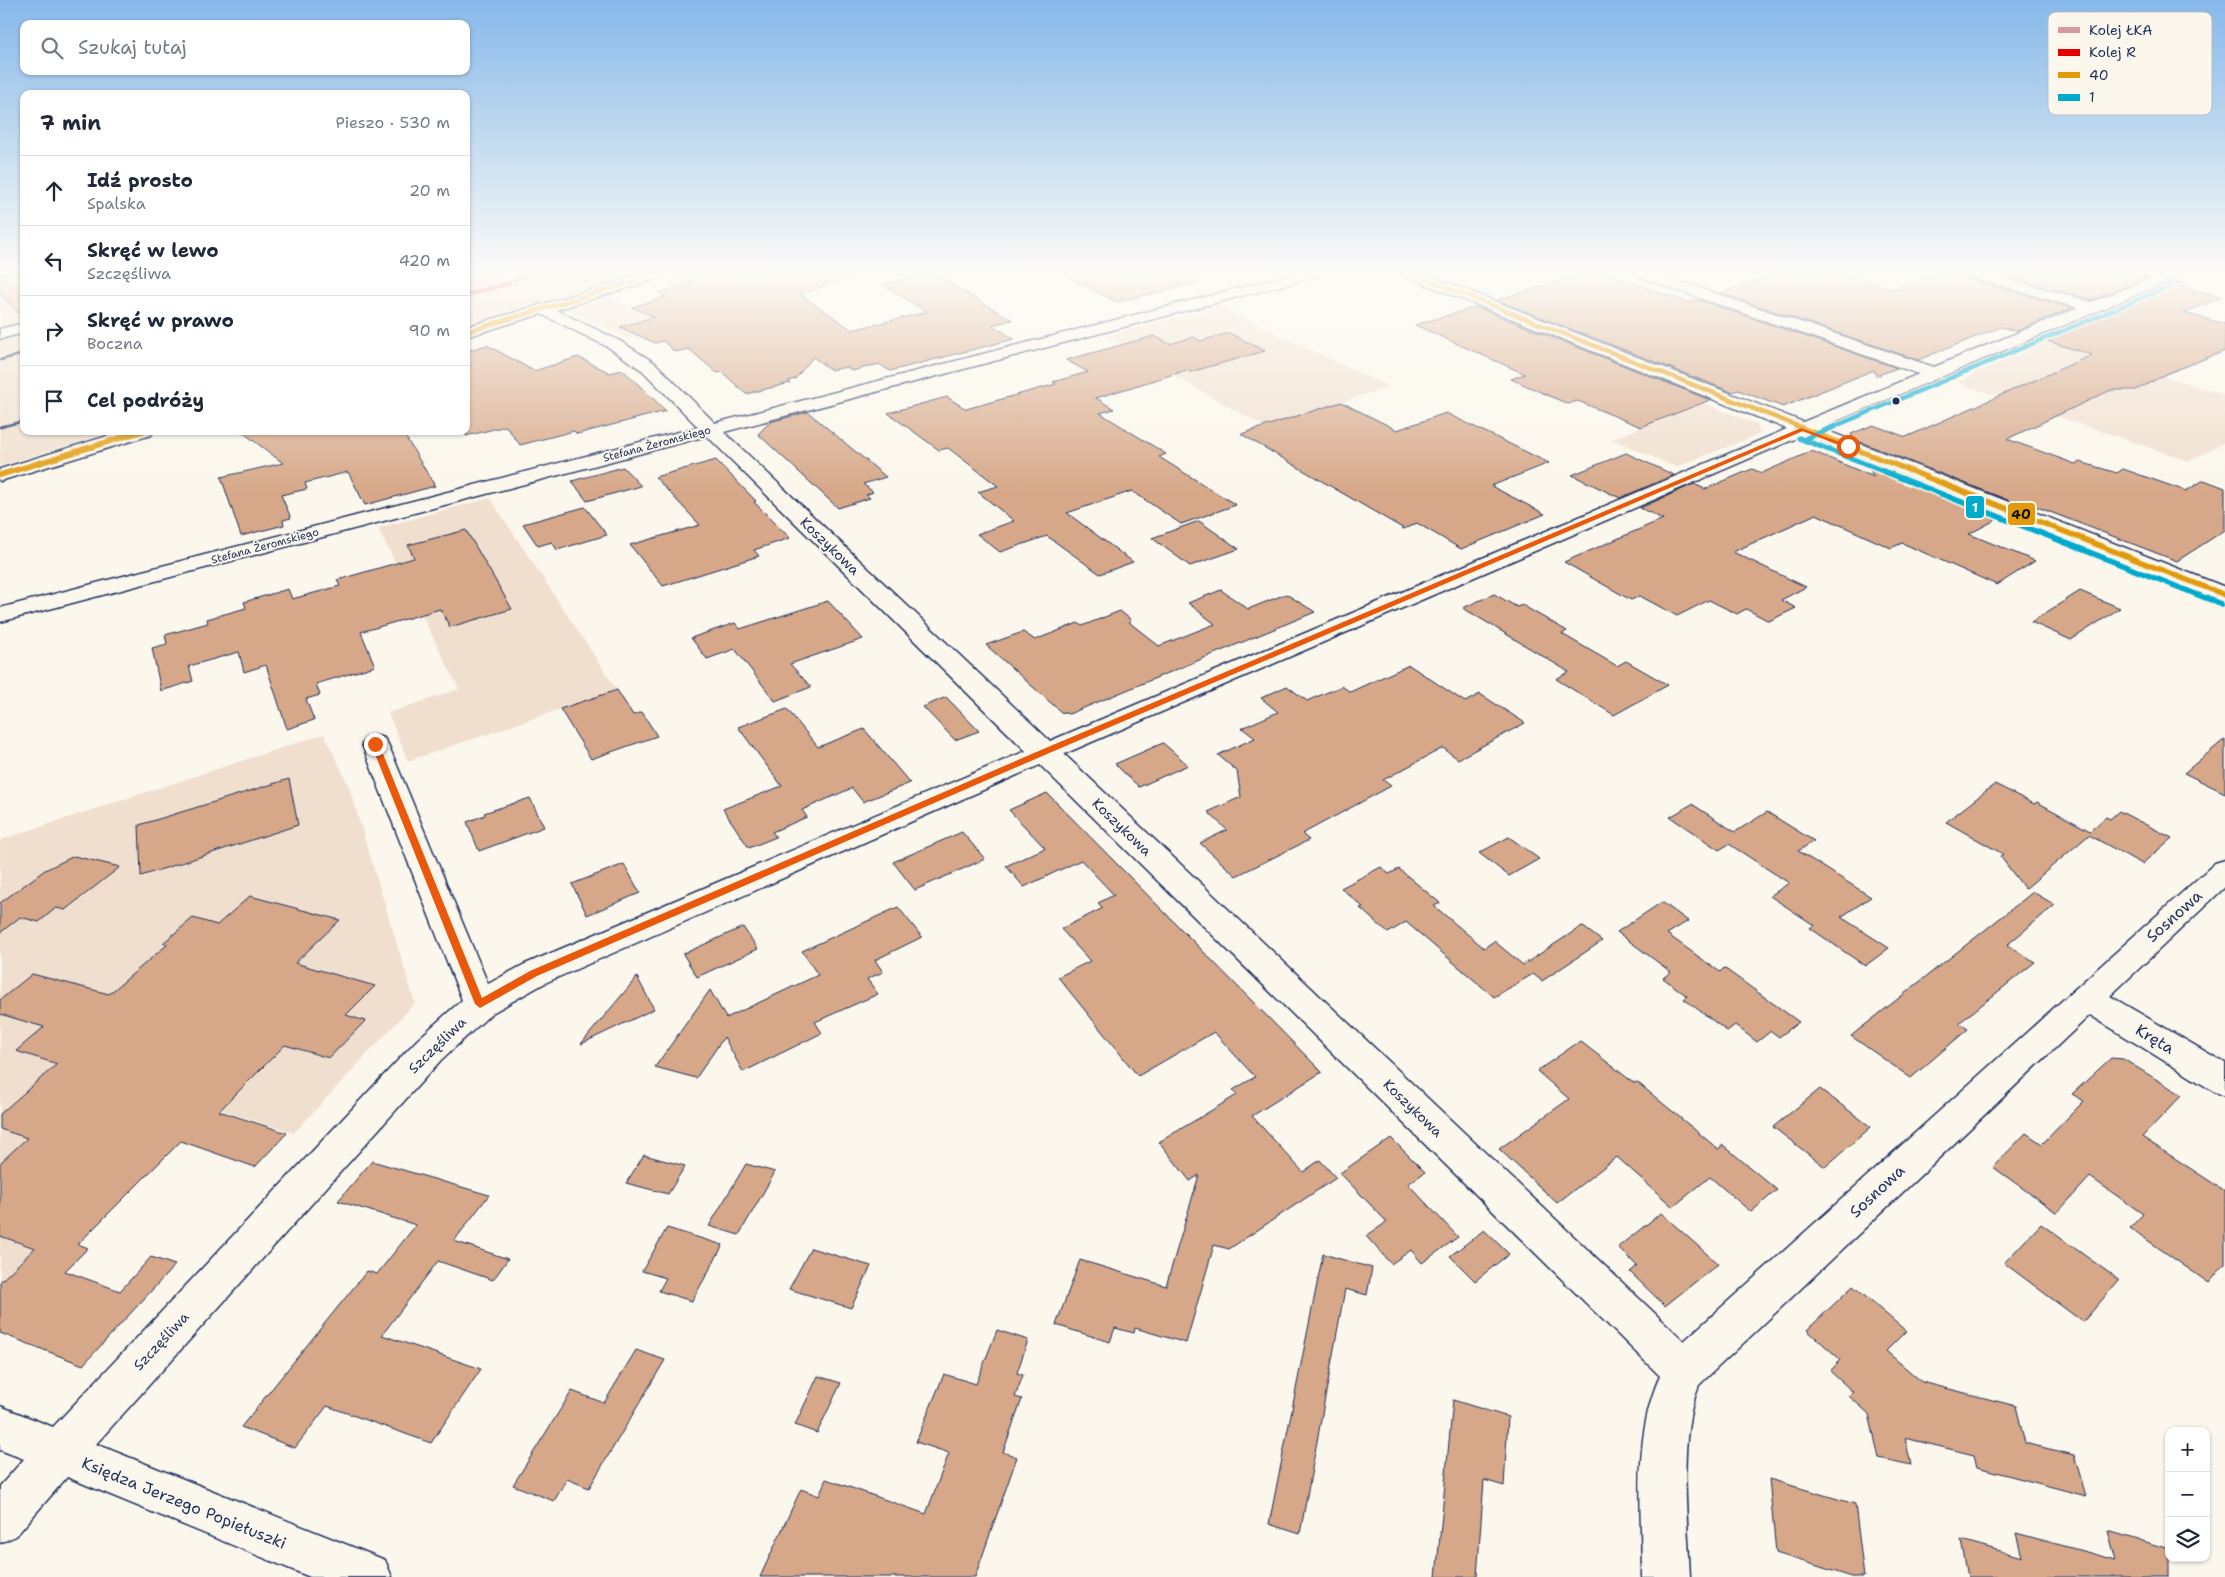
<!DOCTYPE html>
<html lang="pl">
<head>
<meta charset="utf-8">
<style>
	body { margin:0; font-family:"Shantell Sans",sans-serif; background:#f2f2f3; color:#1f2937 }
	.controls { position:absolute; right:15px; bottom:15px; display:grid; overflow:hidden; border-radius:10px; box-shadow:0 1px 4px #0004 }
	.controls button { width:45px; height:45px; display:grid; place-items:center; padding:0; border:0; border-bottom:1px solid #e0e1e3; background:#fff; color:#1f2937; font:25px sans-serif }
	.stop { position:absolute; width:15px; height:15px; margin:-11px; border:4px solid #ea580c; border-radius:50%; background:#fff }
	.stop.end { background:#ea580c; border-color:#fff; box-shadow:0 1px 5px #0008 }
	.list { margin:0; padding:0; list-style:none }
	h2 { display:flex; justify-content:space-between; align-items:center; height:65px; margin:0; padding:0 20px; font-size:21px }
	h2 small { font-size:16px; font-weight:400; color:#747a83 }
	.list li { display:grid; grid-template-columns:32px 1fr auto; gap:15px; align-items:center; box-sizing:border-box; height:70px; padding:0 20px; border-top:1px solid #e0e1e3 }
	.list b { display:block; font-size:19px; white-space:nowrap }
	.list p { margin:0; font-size:16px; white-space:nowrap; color:#747a83 }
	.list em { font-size:16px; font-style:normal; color:#747a83 }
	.icon { flex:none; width:28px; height:28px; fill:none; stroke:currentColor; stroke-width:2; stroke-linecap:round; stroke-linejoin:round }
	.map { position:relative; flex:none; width:2225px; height:1577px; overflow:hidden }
	.search { position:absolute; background:#fff; box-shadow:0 1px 4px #0004; left:20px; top:20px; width:450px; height:55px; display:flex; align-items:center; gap:12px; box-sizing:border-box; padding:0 18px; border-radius:10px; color:#747a83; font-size:19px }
	.panel { position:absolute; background:#fff; box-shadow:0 1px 4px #0004; left:20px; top:90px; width:450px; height:345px; border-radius:10px }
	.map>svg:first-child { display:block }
</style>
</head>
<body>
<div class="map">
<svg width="2225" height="1577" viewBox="0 0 2225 1577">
	<rect width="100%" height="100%" fill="#fbf7ec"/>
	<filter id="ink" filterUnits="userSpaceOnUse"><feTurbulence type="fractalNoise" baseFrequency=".02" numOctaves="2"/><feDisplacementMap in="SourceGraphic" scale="10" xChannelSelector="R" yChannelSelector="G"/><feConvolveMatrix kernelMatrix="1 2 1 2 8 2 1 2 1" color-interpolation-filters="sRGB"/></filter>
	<g filter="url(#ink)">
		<g fill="#f0dfce">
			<path d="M0,273H24V431H116L0,466Z"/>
			<path d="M466,273H636L466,326Z"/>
			<path d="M882,273H989L912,289Z"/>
			<path d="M608,297L649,315L670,308L655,330L628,339L566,310Z"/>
			<path d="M1219,306L1388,387L1265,427L1105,336Z"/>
			<path d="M2048,341L2225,395V442L2189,461L1956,382Z"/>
			<path d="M1704,403L1757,424L1760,434L1676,467L1611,439Z"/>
			<path d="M490,498L617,690L408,761L388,713L459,689L378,528Z"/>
			<path d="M324,734L348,784L415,1003L294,1133L204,1105L79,1204L0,1282V840Z"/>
		</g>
		<g fill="#d6a788" stroke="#1b2f5e">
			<path d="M0,273H24V319L0,293Z"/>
			<path d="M672,273H848L849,277L800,294L852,330L927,312L882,284L932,273L1012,320L992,325L1014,339L890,371L879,364L852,371L847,367L831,370L813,357L795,379L788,381L790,383L746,394L722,372L717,373L689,349L675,352L663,341L655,343L620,327L654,317L632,307L666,297L658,293L693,283L672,275Z"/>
			<path d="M1060,273H1199L1200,282L1117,302Z"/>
			<path d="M1587,273H1606L1687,302L1699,300L1897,368L1876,376L1874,370L1783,407L1738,390L1732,392L1497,300Z"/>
			<path d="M1781,273H1839L1893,289L1939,273H1963L1966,278L2072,308L2016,331L2001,327L1918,360L1720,293Z"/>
			<path d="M1993,273H2131L2148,277L2092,300Z"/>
			<path d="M2169,283L2221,297L2184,313L2225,324V351L2168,373L2136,390H2111L2007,439L2075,464L2080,462L2117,473L2123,469L2186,491L2204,480L2225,488V530L2177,561L2027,503L2023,506L1853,439L1851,434L1873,425L1906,437L2092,355L2038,338Z"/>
			<path d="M1476,307L1710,400L1641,427L1578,401L1568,404L1511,379L1525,374L1415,325Z"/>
			<path d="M1229,333L1265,351L1190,372L1187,370L1096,398L1114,409L1100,413L1166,454L1159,457L1236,505L1181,524L1132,491L1067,513L1133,562L1100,574L1047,536L1000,552L977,534L1014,521L978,492L998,486L948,448L939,450L888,413L947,397L966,409L1056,384L1053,382L1088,372L1066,360L1154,336L1170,344L1194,337L1200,341Z"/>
			<path d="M487,345L534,371L578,357L610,373L623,370L666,411L577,434L574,431L520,445L506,426L466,436V351Z"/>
			<path d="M1341,402L1397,430L1446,413L1549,463L1491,486L1545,514L1461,549L1417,523L1404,529L1241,434Z"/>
			<path d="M808,412L886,477L863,484L873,492L866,495L870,498L838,508L758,434L770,422Z"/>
			<path d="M241,431H402L435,486L365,505L348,472L305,483L307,489L281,495L291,518L283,520L284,525L241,536L221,477L283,463Z"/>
			<path d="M1812,451L1874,477L1865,461L2003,516L1969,534L2035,561L1997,585L1902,543L1891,548L1816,514L1733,552L1806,587L1781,600L1796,608L1769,621L1746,609L1737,614L1709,600L1677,616L1640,596L1631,600L1564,562L1663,519L1640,508L1694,484L1705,489L1752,469L1762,473Z"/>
			<path d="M1626,453L1674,475L1620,498L1572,475Z"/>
			<path d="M716,460L756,501L754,502L790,538L754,550L759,556L663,586L630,545L700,525L655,477Z"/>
			<path d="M623,467L641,486L587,501L572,481Z"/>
			<path d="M585,507L607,535L557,550L552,542L538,546L523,524Z"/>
			<path d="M1199,521L1239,549L1190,566L1152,538Z"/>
			<path d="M466,530L512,609L450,627L440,609L361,632L375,666L316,684L320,695L306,699L314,720L287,729L266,665L244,672L239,652L189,666L193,681L161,691L152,648L167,644L165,635L208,623L207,619L246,608L244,602L288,589L292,599L340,586L337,580L414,558L408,545Z"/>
			<path d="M1221,590L1248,609L1286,594L1315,612L1069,714L1061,712L986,645L1023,632L1035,640L1078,623L1082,626L1120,611L1130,619V623L1159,646L1215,624L1188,603Z"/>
			<path d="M2080,591L2120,608L2071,640L2031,622Z"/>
			<path d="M1494,594L1517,607L1522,605L1567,631L1562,634L1617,666L1626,661L1668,685L1614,715L1556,679L1569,672L1463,608Z"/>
			<path d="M828,601L863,639L790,664L811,687L775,701L735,649L707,659L691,638L735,623L740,629Z"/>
			<path d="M1409,665L1465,702L1480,694L1525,723L1458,759L1443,748L1383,780L1391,786L1302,834L1309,840L1236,876L1200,843L1227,830L1208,812L1241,797L1237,771L1218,755L1255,738L1242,728L1278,712L1261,698L1287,686L1307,701L1342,686L1350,692Z"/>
			<path d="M617,690L633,715L642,712L657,736L591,759L560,709Z"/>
			<path d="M946,697L979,731L955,740L923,707Z"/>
			<path d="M787,709L818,747L864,729L910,783L863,802L852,788L802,810L807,817L772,832L776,837L749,848L723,809L782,786L738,727Z"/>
			<path d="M2225,739V793L2184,773Z"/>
			<path d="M1163,743L1188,765L1139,787L1115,764Z"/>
			<path d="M289,779L298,825L141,876L139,825Z"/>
			<path d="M1995,784L2034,804L2037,802L2090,831L2106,817L2110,819L2119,811L2172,838L2142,864L2089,835L2025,889L2000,856L2003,854L1946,822Z"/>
			<path d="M1047,793L1322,1072L1252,1116L1303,1172L1320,1160L1336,1178L1229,1249L1214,1245L1186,1343L1135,1328L1134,1333L1115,1328L1110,1342L1056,1325L1080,1260L1166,1286L1199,1175L1190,1181L1159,1142L1237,1095L1233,1090L1255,1077L1214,1032L1138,1076L1058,977L1090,961L1061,929L1103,908L1098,903L1114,895L1081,860L1024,887L1006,866L1045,848L1009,810Z"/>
			<path d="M530,798L544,827L479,851L467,822L485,815L484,813Z"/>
			<path d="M1692,804L1735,832L1767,812L1814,841L1798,851L1871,897L1841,917L1889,948L1865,966L1810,928L1814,925L1770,896L1789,883L1729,844L1719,850L1670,817Z"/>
			<path d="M962,832L985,859L915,890L893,862Z"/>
			<path d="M1509,837L1539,859L1509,876L1479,853Z"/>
			<path d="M74,856L120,867L65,910L56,908L39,922L20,917L0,933V903L45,870Z"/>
			<path d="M624,864L640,893L587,915L572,884Z"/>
			<path d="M1381,867L1389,874L1399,869L1440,903L1434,906L1484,948L1494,941L1523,965L1582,926L1602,941L1542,981L1533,974L1494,997L1406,922L1388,933L1360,908L1363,907L1341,888Z"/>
			<path d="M2033,892L2055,905L2007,945L2035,962L1959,1023L1968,1029L1911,1078L1851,1036Z"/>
			<path d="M250,896L340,920L295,963L375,986L346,1015L365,1021L329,1058L285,1045L219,1111L287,1133L255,1167L181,1141L78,1244L88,1248L65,1271L120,1291L151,1257L175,1265L83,1365L0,1333V1282L35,1248L0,1236V1163L27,1138L0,1129V1114L57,1064L16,1051L44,1027L0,1014V1000L32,974L109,994L168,944L163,943L193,918L217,925Z"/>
			<path d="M1662,902L1688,921L1667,934L1720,972L1724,968L1799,1022L1779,1037L1771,1031L1757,1042L1735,1025L1727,1031L1684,999L1687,996L1663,978L1671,972L1617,932Z"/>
			<path d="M898,907L922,937L875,960L883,972L867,979L878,994L815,1022L822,1033L743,1072L724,1037L696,1078L655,1067L710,990L726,1018L818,975L802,951Z"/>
			<path d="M743,927L758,949L697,977L683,954Z"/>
			<path d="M637,977L654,1009L581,1044Z"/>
			<path d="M1580,1041L1634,1083L1637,1082L1718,1149L1723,1145L1777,1190L1751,1212L1710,1177L1673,1207L1617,1157L1557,1203L1499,1149L1569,1099L1537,1071Z"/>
			<path d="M2111,1058L2123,1059L2182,1095L2142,1137L2225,1191V1264L2209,1283L2130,1228L2143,1214L2090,1177L2057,1213L1993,1167L2026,1133L2042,1144L2084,1101L2072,1094Z"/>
			<path d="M1820,1089L1871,1127L1825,1167L1773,1127Z"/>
			<path d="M1391,1138L1425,1172L1408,1184L1458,1237L1422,1263L1411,1250L1391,1264L1366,1236L1387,1222L1340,1173Z"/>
			<path d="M644,1155L685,1166L668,1194L626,1183Z"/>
			<path d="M372,1161L489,1195L454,1241L508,1259L493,1280L438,1261L382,1335L481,1369L431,1443L327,1406L295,1448L241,1427L367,1271L377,1274L416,1225L338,1201Z"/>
			<path d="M746,1164L775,1172L739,1235L709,1226Z"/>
			<path d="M1661,1213L1718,1264L1665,1306L1630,1272L1637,1266L1618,1247Z"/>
			<path d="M2041,1224L2119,1280L2083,1322L2004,1263Z"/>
			<path d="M667,1228L723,1245L692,1301L659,1291L666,1278L642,1271Z"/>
			<path d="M1484,1230L1509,1254L1475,1281L1450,1256Z"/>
			<path d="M811,1248L871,1266L851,1308L789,1289Z"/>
			<path d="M1323,1254L1372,1268L1367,1295L1345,1289L1300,1534L1269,1524Z"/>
			<path d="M1853,1286L1906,1331L1886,1351L1922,1382L2016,1406L2025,1443L2074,1455L2086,1496L1977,1467L1974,1455L1905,1438L1911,1465L1879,1458L1869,1414L1849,1396L1853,1392L1830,1371L1841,1360L1807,1330Z"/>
			<path d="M997,1330L1028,1340L1017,1373L1023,1375L1015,1397L1022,1399L1003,1452L1017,1457L975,1577H760L801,1489L819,1496L826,1479L926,1514L949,1453L916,1442L944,1374L976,1384Z"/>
			<path d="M636,1350L665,1360L589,1488L567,1479L554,1501L513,1485L572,1391L604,1403Z"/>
			<path d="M818,1376L841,1383L817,1433L795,1425Z"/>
			<path d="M1453,1400L1508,1417L1504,1486L1484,1480L1477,1577H1436Z"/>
			<path d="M1769,1479L1855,1504L1864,1577H1852L1776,1553Z"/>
			<path d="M2108,1531L2169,1549V1577H1968L1961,1540L2022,1557L2016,1533L2116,1560Z"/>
		</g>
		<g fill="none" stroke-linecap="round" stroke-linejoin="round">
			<g stroke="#1b2f5e" stroke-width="3">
				<g id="minor">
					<path d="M647,273H669L667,276L556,310L620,341L655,363L715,423L1297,273H1320L1318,276L724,432L1050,741L1787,429L1405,276L1403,273H1423L1803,422L1919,374L1636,276L1634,273H1655L1934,367L2078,308L1967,276L1965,273H1987L2092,302L2164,273H2183L2181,276L1820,428L2225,587V602L1804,435L1064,754L1684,1341L2215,863L2225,860V887L2110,996L2225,1063V1096L2213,1091L2090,1015L1699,1385C1677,1437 1688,1521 1690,1577H1642C1642,1511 1632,1437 1660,1376L1040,765L545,983L492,1013L441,1060L96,1444L385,1560L392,1577H310L67,1477L16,1536L0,1543V1486L24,1459L0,1450V1406L53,1427L417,1040L462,1000L362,744L366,738L375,736L384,738L388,744L488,984L523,965L1026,751L707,436L0,622V608L698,427L643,371L608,347L541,314L466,337V327Z"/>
					<path d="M24,323V333L0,339V329Z"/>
					<path d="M124,431H153L151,435L0,481V469Z"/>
				</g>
			</g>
			<use href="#minor" fill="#fbf7ec" fill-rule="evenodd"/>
			<g stroke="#1b2f5e" stroke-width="2.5">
				<path d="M466,293L539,273"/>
				<path d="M0,360L24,354"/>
				<path d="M0,427L24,421"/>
			</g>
			<path stroke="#1b2f5e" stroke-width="3" d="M0,427L4,426"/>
			<g stroke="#fbf7ec" stroke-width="7">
				<g id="bus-1-far1">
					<path d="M1410,273L1800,427"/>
					<path d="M466,332L662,273"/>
				</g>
			</g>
			<g stroke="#fbf7ec" stroke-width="9">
				<g id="bus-1">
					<path d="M1797,426L2225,595"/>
					<path d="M0,475L143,431"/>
				</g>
			</g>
			<g stroke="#fbf7ec" stroke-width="7">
				<path id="bus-2-far1" d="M1833,427L2180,282"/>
			</g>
			<g stroke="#fbf7ec" stroke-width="9">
				<g id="bus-2">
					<path d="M1799,438L2221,604"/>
					<path d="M1807,438L1836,426"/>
				</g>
			</g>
			<use href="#bus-1-far1" stroke="#e19a09" stroke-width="4.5"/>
			<use href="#bus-1" stroke="#e19a09" stroke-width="5.5"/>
			<use href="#bus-2-far1" stroke="#00a9ce" stroke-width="4.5"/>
			<use href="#bus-2" stroke="#00a9ce" stroke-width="5.5"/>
			<g stroke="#fbf7ec" stroke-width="8">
				<path id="rail-1" d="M466,284L506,273"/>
			</g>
			<g stroke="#fbf7ec" stroke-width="8">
				<path id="rail-2" d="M469,294L509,283"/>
			</g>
			<use href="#rail-1" stroke="#d798a1" stroke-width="5"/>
			<use href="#rail-2" stroke="#e50000" stroke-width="5"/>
		</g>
	</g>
	<linearGradient id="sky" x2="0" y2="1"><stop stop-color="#86b8ea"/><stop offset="0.55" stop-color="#fdfbf6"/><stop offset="1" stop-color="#fdfbf6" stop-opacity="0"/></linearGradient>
	<rect width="2225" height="494" fill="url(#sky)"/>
	<path fill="#ea580c" d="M1801,428L1851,446L1846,448L1803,431L1047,754L537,976L480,1008L475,1004L371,744L375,741L379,744L482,998L530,971L1041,750Z"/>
	<circle fill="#1b2f5e" stroke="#fbf7ec" stroke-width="2" cx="1896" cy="401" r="4.5"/>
	<g text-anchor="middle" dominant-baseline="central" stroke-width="4" stroke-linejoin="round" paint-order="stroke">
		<g font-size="11" fill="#1b2f5e" stroke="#fbf7ec">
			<text transform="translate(657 444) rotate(-15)">Stefana Żeromskiego</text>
			<text transform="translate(265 546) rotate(-15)">Stefana Żeromskiego</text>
		</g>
		<g font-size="14" fill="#1b2f5e" stroke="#fbf7ec">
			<text transform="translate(830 546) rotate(44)">Koszykowa</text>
			<text transform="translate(1122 827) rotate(44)">Koszykowa</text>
			<text transform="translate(437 1045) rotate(-44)">Szczęśliwa</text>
			<text transform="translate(1413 1108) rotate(44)">Koszykowa</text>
			<text transform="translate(161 1341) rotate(-47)">Szczęśliwa</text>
		</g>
		<g font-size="16" fill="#1b2f5e" stroke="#fbf7ec">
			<text transform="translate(2174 916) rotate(-42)">Sosnowa</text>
			<text transform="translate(2155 1039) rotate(31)">Kręta</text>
			<text transform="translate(1877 1191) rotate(-43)">Sosnowa</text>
			<text transform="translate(184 1503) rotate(22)">Księdza Jerzego Popiełuszki</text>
		</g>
	</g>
	<rect x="2048" y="12" width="164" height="103" rx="8" fill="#fbf7ec" stroke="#b8bbc1" stroke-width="1"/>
	<rect x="2058" y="27" width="22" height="6" fill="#d798a1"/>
	<rect x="2058" y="49" width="22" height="7" fill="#e50000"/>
	<rect x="2058" y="72" width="22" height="6" fill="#e19a09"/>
	<rect x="2058" y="94" width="22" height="7" fill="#00a9ce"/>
	<g font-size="14" fill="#1b2f5e">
		<text x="2089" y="35">Kolej ŁKA</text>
		<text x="2089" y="57">Kolej R</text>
		<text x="2089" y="80">40</text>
		<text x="2089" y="102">1</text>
	</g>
	<g stroke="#fbf7ec" stroke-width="2">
		<rect x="1965" y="495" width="20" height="24" rx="5" fill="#00a9ce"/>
		<rect x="2007" y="502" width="29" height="24" rx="5" fill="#e19a09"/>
	</g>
	<g font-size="14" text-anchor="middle" font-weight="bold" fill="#fff">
		<text x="1975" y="512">1</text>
	</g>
	<g font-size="14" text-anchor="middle" font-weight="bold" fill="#111">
		<text x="2021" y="519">40</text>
	</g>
</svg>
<div class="controls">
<button>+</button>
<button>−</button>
<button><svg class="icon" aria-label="layers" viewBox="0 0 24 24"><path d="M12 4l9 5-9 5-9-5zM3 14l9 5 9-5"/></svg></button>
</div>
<div class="stop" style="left:1848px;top:446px"></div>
<div class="stop end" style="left:375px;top:744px"></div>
<div class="search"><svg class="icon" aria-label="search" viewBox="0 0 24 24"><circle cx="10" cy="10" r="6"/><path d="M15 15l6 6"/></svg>Szukaj tutaj</div>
<section class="panel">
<h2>7 min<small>Pieszo · 530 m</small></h2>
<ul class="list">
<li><svg class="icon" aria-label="ahead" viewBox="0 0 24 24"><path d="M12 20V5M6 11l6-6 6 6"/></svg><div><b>Idź prosto</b><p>Spalska</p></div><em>20 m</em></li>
<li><svg class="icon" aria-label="left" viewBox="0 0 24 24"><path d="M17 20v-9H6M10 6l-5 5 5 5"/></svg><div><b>Skręć w lewo</b><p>Szczęśliwa</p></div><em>420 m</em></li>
<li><svg class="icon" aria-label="right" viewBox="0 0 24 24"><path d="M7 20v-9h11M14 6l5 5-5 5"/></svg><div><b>Skręć w prawo</b><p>Boczna</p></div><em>90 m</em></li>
<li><svg class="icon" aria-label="arrive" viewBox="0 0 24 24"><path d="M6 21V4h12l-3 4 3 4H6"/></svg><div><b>Cel podróży</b></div></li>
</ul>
</section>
</div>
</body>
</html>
